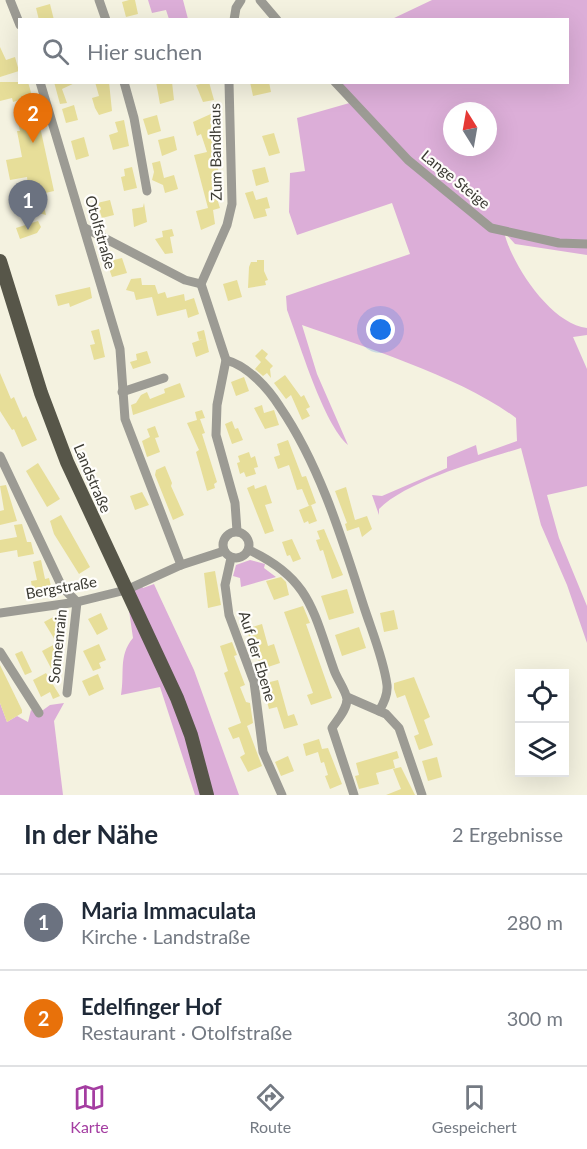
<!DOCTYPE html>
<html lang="de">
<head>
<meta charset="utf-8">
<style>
	body { margin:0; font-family:Lato,sans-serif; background:#f2f2f3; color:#1f2937 }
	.controls { position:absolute; right:18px; bottom:18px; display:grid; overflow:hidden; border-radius:0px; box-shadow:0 6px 24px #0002 }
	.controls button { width:54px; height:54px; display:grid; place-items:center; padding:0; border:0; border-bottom:2px solid #e0e1e3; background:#fff; color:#1f2937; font:30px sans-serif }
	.compass { position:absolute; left:443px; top:102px; width:54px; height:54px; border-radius:50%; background:#fff; box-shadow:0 6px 24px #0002; rotate:349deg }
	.you { position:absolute; left:381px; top:330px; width:21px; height:21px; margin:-15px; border:4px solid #fff; border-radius:50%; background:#1a73e8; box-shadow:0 0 0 9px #1a73e833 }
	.badge { display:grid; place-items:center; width:39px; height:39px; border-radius:50%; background:#a43da1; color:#fff; font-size:20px; font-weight:700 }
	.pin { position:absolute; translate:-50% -50px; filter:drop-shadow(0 2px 3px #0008) }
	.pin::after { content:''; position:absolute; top:32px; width:21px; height:18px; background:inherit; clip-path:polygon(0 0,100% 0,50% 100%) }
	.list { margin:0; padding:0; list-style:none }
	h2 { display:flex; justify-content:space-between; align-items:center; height:78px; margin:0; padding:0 24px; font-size:26px }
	h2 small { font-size:20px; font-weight:400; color:#747a83 }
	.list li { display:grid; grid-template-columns:39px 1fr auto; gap:18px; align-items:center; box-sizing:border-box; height:96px; padding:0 24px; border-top:2px solid #e0e1e3 }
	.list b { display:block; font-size:22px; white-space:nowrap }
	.list p { margin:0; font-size:20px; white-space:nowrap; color:#747a83 }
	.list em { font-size:20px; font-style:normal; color:#747a83 }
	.icon { flex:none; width:33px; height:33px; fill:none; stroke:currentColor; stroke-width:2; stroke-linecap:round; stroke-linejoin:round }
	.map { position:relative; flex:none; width:587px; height:795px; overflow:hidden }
	.search { position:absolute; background:#fff; box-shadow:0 6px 24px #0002; left:18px; right:18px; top:18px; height:66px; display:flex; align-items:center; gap:15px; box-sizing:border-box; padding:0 21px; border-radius:0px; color:#747a83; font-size:22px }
	.sheet { height:270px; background:#fff }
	nav { display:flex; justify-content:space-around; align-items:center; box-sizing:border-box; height:84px; border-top:2px solid #e0e1e3; background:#fff; font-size:16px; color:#747a83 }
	nav a { display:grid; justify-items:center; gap:3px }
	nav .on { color:#a43da1 }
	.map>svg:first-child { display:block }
</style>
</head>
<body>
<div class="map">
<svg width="587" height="795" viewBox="0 0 587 795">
	<rect width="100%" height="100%" fill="#f4f2e0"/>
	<g fill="#dcaed8" fill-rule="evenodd">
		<path d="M148,0H183L188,19H169L166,10L152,13Z"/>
		<path d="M432,0H587V255L515,244L504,232C512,265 551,324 587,328V335L573,337L587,369V486L547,495L559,538L587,606V643L567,585L541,525L521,448C482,460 407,481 379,509V515L372,495L382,496L447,468V457L476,445L478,455L517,441L516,418C461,377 367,348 302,325L317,374L348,445C323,423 300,344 287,310L286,296L410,254L392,203L297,235L289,212L290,173L305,171L297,118L353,102L338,83L568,82V20L392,19ZM452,111H488V147H452Z"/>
		<path d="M250,560L265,564L264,568L276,577L241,587L240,578L233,576L236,565Z"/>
		<path d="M140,582L143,588L154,584L159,595L194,670L239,795H195L160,687L121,695C125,673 118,656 133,638L126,590Z"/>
		<path d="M0,703L7,722L17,716L28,722L31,710L39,713L50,705L64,703L54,721L63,795H0Z"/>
	</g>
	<g fill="#e7de99">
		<path d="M129,0H135L138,14L126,17L122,2Z"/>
		<path d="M50,4L54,20H39L36,8Z"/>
		<path d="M0,47L6,60L15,57L19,71L0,77Z"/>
		<path d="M0,82H28L32,96L13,102L12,98L0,101Z"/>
		<path d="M54,82H77L62,89L67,103L60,104Z"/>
		<path d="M95,82H109L112,111L99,115L95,108L92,98L99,96Z"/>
		<path d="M156,82H172L174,100L160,104Z"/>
		<path d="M209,82L214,100L203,102L196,85Z"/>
		<path d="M250,82H269L271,92L253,96Z"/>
		<path d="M74,105L78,120L66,123L62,109Z"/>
		<path d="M37,113L54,191L41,194L46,215L31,211L27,177L10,180L6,160L22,157L17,131H20L17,117Z"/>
		<path d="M213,113L215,120L210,122L218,150L213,151L221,180L212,183L220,208L213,210L215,224L201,230L196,211L208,208L194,155L207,152L201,134L197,136L193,122Z"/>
		<path d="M157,115L161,131L148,135L143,119Z"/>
		<path d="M124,120L129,146L113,150L109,135L118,132L115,122Z"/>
		<path d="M274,133L280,153L269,156L262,136Z"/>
		<path d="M174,136L177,150L162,156L158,140Z"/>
		<path d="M84,137L89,156L76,160L71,141Z"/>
		<path d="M160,161L164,178L174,175L178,189L165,193L163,185L152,180L154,172L152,163Z"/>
		<path d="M132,167L137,188L124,191L121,177L125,176L124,169Z"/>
		<path d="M265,167L269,182L256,186L252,170Z"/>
		<path d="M253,191L256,200L267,197L270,208L265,209L267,216L254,219L245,193Z"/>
		<path d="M110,200L114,215L102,218L97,203Z"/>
		<path d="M144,203L147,222L134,227L132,209L143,207Z"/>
		<path d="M38,221L41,227L37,233L20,239L16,228Z"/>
		<path d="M172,229L174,236L170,237L173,253L165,254L155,239L163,237L162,231Z"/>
		<path d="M110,250L114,260L122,258L127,273L112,277L103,252Z"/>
		<path d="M257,260H264V271L268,280L265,281L266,285L248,288L249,267L251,262H257Z"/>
		<path d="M141,278L142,285H155L158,294L165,292L167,298L184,294L185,301L194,298L199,314L188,318L186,309L157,316L152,297L136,300L134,292L126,290L131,279Z"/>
		<path d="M237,280L242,297L228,301L223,284Z"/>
		<path d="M90,287L92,298L70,307L69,303L58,306L55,295Z"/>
		<path d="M99,329L105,357L94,360L90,345L95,344L91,331Z"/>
		<path d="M204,330L209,352L196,357L192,343L203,339L199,340L197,332Z"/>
		<path d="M262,349L268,354L265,358L273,366L270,369L271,378L267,373L263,376L255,369L261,362L255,356Z"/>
		<path d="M147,351L151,363L133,369L130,362L137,360L136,354Z"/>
		<path d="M0,373L11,399L14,397L23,418L26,416L37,440L22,447L14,429L12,430L0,411Z"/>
		<path d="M285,375L301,397L304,395L310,407L306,409L310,416L302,420L291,395L286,399L274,383Z"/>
		<path d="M244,377L249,391L236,396L231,382Z"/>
		<path d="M180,383L185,397L133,415L131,405L136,403L141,395L147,392L150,399L165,393L164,389Z"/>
		<path d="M262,405L264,413L274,410L279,425L265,429L254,408Z"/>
		<path d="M202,410L205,418L200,419L205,433L202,434L217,482L214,484L215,488L207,491L196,452L199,450L187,423L197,420L195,412Z"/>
		<path d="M232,421L235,429L238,428L243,440L232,444L225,424Z"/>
		<path d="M155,426L159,437L155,438L160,452L147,457L142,441L150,437L147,429Z"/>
		<path d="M288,440L299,469L302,477L306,476L316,503L309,506L302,489L297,490L289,465L278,469L274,457L280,455L277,444Z"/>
		<path d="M249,452L251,458L255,456L258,467L254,468L256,474L246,477L244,472L240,474L237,463L240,462L238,456Z"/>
		<path d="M38,463L60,499L47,507L26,471Z"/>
		<path d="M165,466L172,483L171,486L184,515L173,520L155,475L156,470Z"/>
		<path d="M6,485L17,521L0,525V511L4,510L0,486Z"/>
		<path d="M254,485L255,489L266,485L272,503L265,505L274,531L265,534L247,488Z"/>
		<path d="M346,487L355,520L367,516L372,529L362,537L359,527L347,531L345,524L347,523L335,491Z"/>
		<path d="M142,492L149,505L135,510L130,496Z"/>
		<path d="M311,505L317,521L309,524L308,521L304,523L299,510Z"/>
		<path d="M61,515L90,567L79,574L54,534L50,521Z"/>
		<path d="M22,524L27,542H31L34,554L18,557L17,550L0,553V540L17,537L14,525Z"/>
		<path d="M324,529L343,575L332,579L323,550L320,551L316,540L320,539L317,531Z"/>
		<path d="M292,539L301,559L293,562L290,555L287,556L282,542Z"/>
		<path d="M41,560L45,579L49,578L52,590L33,594L31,581L37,580L33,562Z"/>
		<path d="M215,571L221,605L208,608L204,573Z"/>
		<path d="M281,577L286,582L289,595L274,600L266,581Z"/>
		<path d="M347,589L354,613L329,620L321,596Z"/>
		<path d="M303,606L310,623L306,624L332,698L311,705L307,695L313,693L284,612Z"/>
		<path d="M394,610L398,629L384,632L380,613Z"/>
		<path d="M101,613L108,629L97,635L88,619Z"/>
		<path d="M57,615L67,634L55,640L44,622Z"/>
		<path d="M262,624L268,646L274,644L280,663L262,669L246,629Z"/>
		<path d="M359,627L366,648L342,656L335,635Z"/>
		<path d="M232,642L237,655L234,656L245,685L240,687L246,702L250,703L253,723L247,726L262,766L248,772L240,757L245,754L239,737L233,739L228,728L241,723L224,673L228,671L220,646Z"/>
		<path d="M57,643L63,664L52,670L42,651Z"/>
		<path d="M99,644L106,660L99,663L101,668L93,671L83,651Z"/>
		<path d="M22,651L32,672L25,675L15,654Z"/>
		<path d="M0,665L22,710V713L7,722L0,703Z"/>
		<path d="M46,673L60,696L53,699L50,692L41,697L33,680Z"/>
		<path d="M98,674L104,689L89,696L82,681Z"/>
		<path d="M414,677L430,717L424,720L433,745L419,750L414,736L419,734L405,695L397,698L394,689V683Z"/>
		<path d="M278,680L288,716L294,714L298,725L284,729L277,707L269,709L262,684Z"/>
		<path d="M319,739L322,749L328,748L342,784L330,789L325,776L328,775L324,762L321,763L318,752L306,756L303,744Z"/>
		<path d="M397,751L399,758L393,760L395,768L376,773L379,784L359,789L355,776L359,775L356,763Z"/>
		<path d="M288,756L294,771L281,776L275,762Z"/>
		<path d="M437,757L442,777L428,781L422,761Z"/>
		<path d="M401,767L415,795H386L401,789L393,769Z"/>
	</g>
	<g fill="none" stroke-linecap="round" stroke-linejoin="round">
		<g stroke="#9c9b94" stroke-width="9">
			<path d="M10,0L20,25"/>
			<path d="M99,0L106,20"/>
			<path d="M260,0L277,20"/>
			<path d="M234,20L236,8L241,0"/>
			<path d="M40,82L120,349L125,419L181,565"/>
			<path d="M124,82L134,118L147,191"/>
			<path d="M229,82L232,204L227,225L201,284L226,360L217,405L216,435L235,503L237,531"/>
			<path d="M335,82L408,160L491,228L559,243L587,244"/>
			<path d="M85,228L185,280L201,284"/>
			<path d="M226,360C248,366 268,388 280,407C321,467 343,542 365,610C373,634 384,661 387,685C388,695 384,703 379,711"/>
			<path d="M122,392L164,378"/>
			<path d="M0,456L62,587L77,602L67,693"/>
			<circle cx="236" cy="545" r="13"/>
			<path d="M249,550C310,578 313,611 334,670C337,679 346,691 347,699C347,710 337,720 332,728L354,795"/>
			<path d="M231,558L225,585L229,615L254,682L263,752L282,795"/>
			<path d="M0,613L77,602L126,590L181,565L224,551"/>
			<path d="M0,652L39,713"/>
			<path d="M347,697L386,714L399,728L422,795"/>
		</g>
		<path stroke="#575649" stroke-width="14" d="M0,261L41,393L67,462L177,698L191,735L207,795"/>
	</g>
	<g text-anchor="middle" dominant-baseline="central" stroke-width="4.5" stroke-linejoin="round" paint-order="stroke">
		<g font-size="15" fill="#3c3b34" stroke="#fffefb">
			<text transform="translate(215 152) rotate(-91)">Zum Bandhaus</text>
			<text transform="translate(456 179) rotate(39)">Lange Steige</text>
			<text transform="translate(101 232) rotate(74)">Otolfstraße</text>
			<text transform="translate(93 478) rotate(67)">Landstraße</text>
			<text transform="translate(61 587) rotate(-10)">Bergstraße</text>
			<text transform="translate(57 646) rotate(-84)">Sonnenrain</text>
			<text transform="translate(258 656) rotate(73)">Auf der Ebene</text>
		</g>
	</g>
</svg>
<div class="controls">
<button><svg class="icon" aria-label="locate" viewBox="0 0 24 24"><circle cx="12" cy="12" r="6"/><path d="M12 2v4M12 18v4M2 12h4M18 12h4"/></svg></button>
<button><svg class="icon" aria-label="layers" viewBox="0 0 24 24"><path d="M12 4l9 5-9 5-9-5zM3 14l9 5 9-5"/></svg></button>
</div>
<svg class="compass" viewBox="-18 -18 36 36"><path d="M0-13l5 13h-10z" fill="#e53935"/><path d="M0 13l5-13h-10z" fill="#747a83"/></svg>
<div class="you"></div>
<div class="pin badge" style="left:28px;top:230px;background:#6b7280">1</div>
<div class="pin badge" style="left:33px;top:143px;background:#e8710a">2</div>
<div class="search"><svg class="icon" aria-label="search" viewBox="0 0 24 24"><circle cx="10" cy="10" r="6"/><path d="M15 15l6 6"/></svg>Hier suchen</div>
</div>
<section class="sheet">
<h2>In der Nähe<small>2 Ergebnisse</small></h2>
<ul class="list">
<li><span class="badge" style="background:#6b7280">1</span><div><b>Maria Immaculata</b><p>Kirche · Landstraße</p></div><em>280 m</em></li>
<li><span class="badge" style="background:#e8710a">2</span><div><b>Edelfinger Hof</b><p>Restaurant · Otolfstraße</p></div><em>300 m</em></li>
</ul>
</section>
<nav>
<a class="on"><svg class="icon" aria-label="map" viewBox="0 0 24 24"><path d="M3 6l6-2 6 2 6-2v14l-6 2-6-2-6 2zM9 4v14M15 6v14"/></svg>Karte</a>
<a><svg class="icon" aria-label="directions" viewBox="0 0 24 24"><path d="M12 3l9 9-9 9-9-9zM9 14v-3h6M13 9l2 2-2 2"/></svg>Route</a>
<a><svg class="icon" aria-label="saved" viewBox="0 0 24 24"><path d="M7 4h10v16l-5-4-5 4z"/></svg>Gespeichert</a>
</nav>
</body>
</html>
